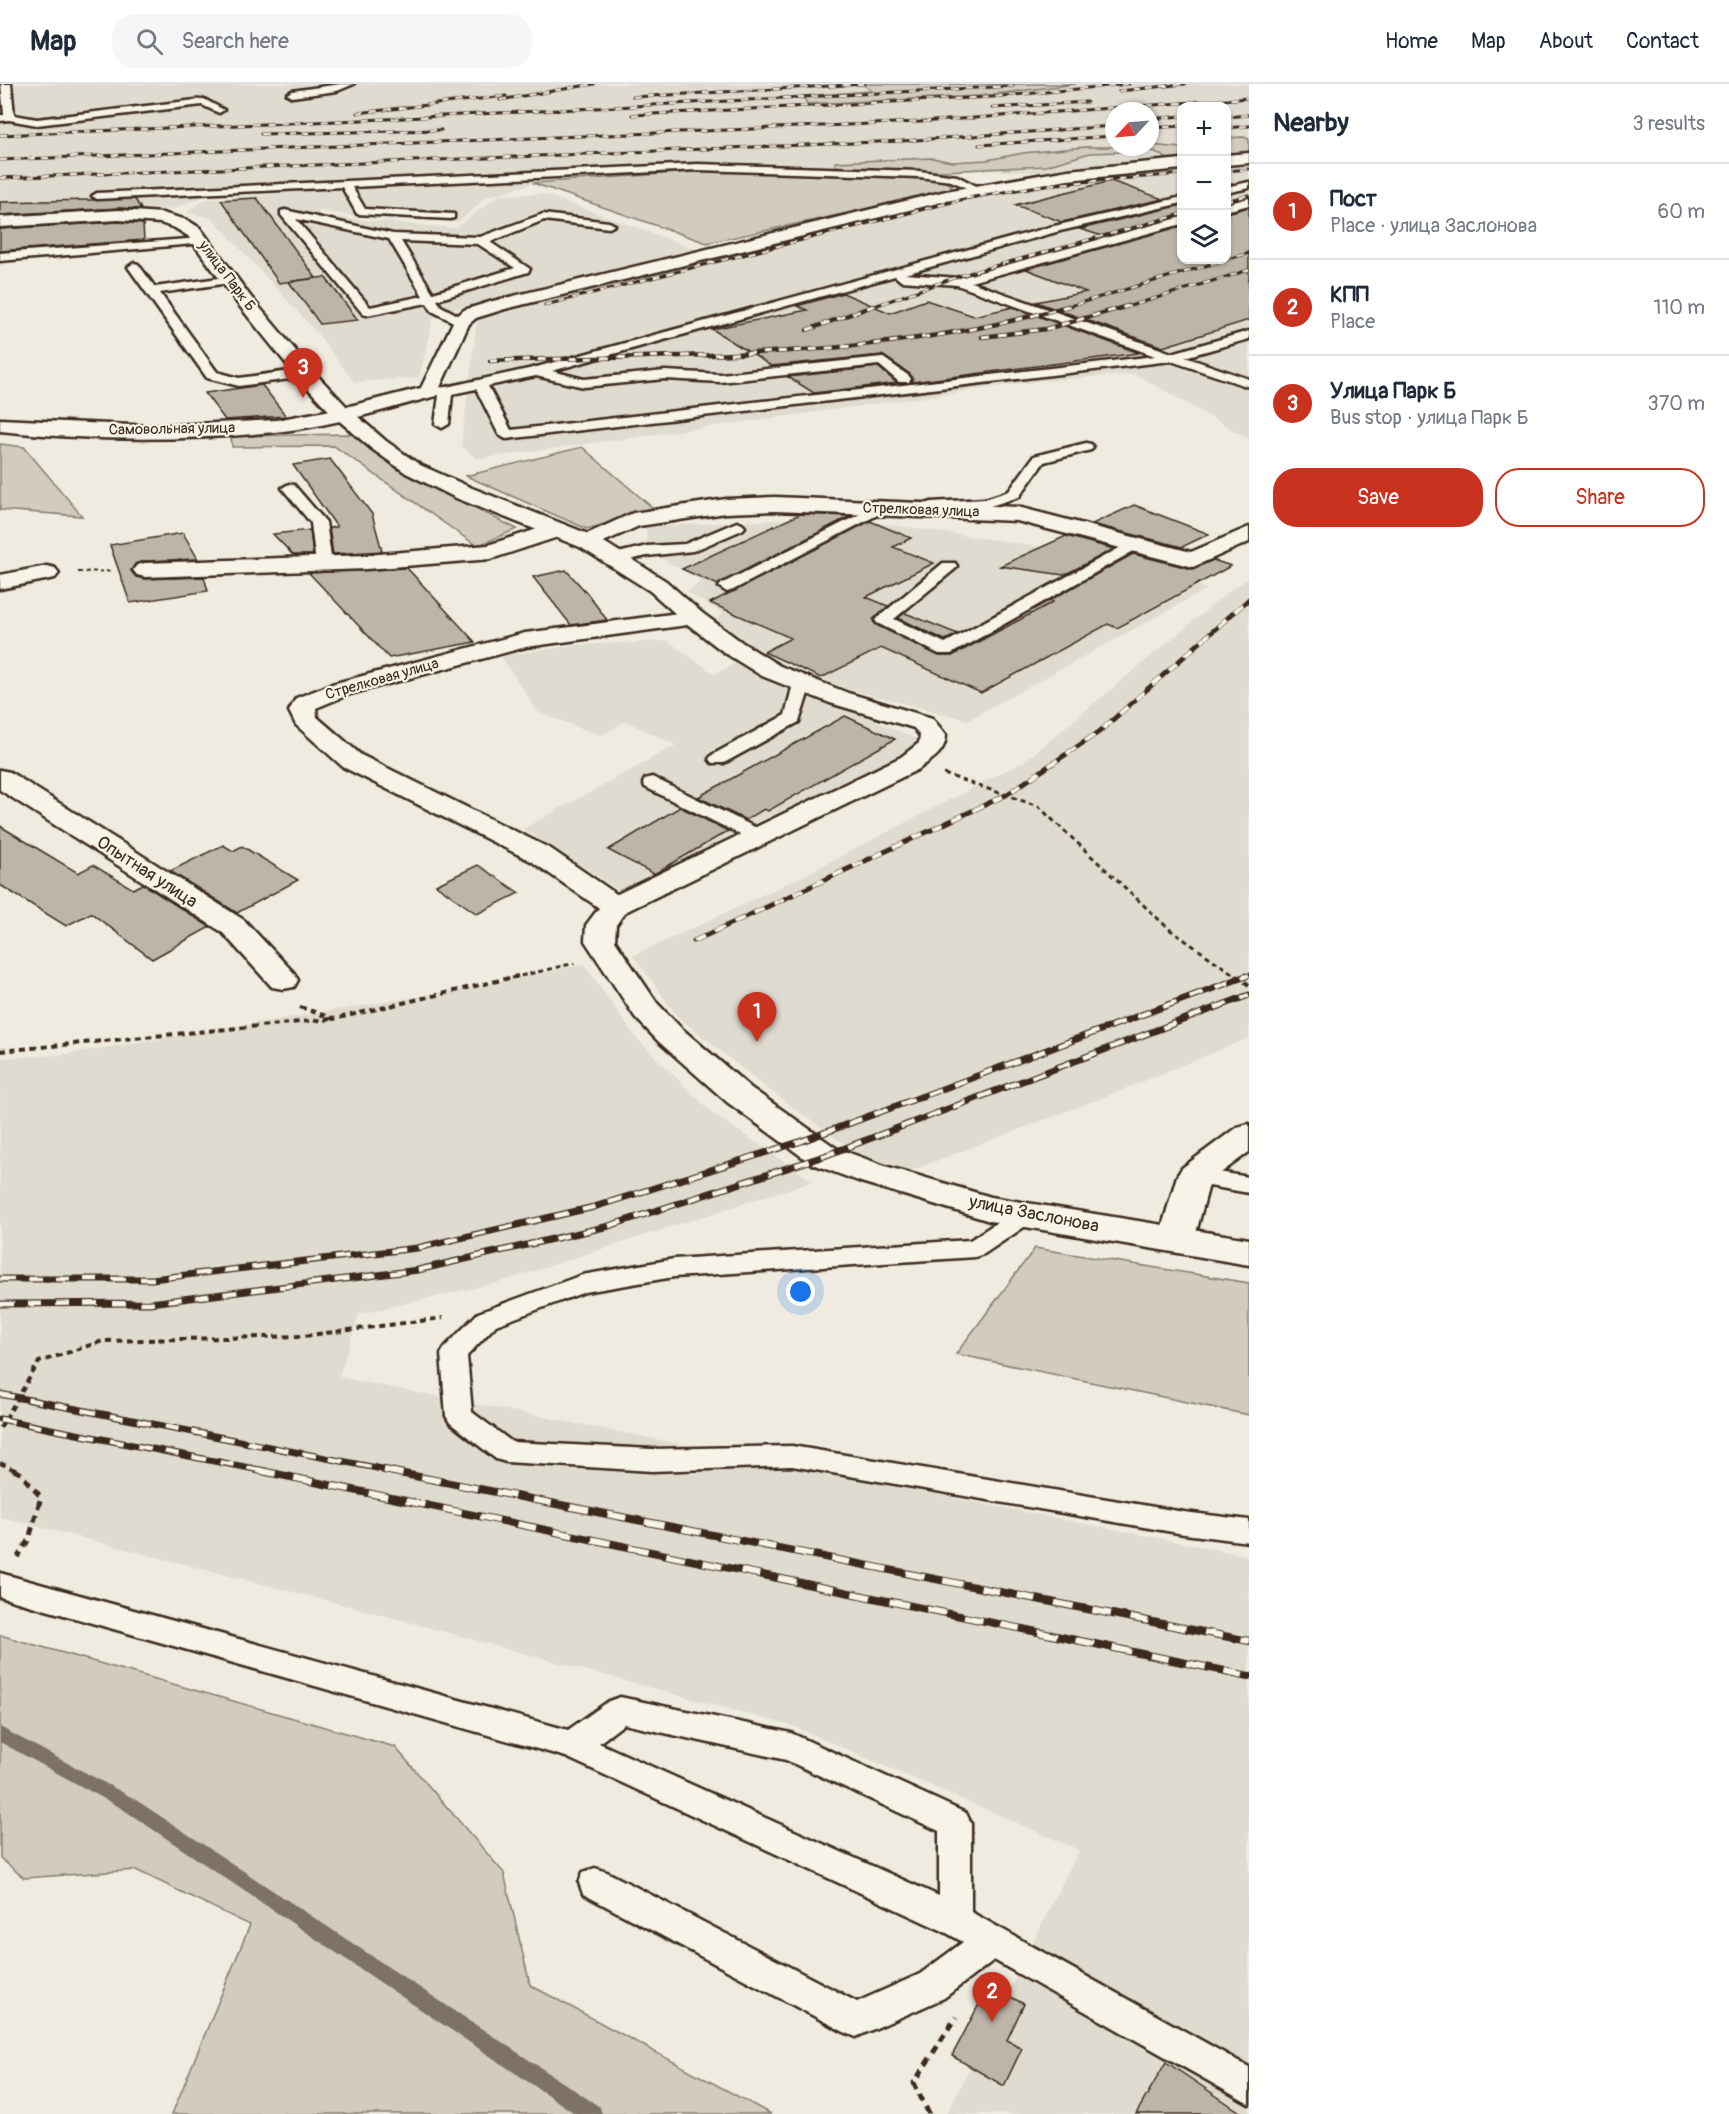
<!DOCTYPE html>
<html lang="en">
<head>
<meta charset="utf-8">
<style>
	body { margin:0; font-family:Pangolin,sans-serif; background:#f6f6f7; color:#1f2937 }
	.controls { position:absolute; right:18px; top:18px; display:grid; overflow:hidden; border-radius:12px; box-shadow:0 2px 4px #0004 }
	.controls button { width:54px; height:54px; display:grid; place-items:center; padding:0; border:0; border-bottom:2px solid #e0e1e3; background:#fff; color:#1f2937; font:30px sans-serif }
	.compass { position:absolute; left:1105px; top:18px; width:54px; height:54px; border-radius:50%; background:#fff; box-shadow:0 2px 4px #0004; rotate:244deg }
	.you { position:absolute; left:801px; top:1208px; width:21px; height:21px; margin:-15px; border:4px solid #fff; border-radius:50%; background:#1a73e8; box-shadow:0 0 0 9px #1a73e833 }
	.badge { display:grid; place-items:center; width:39px; height:39px; border-radius:50%; background:#c8321e; color:#fff; font-size:20px; font-weight:700 }
	.pin { position:absolute; translate:-50% -50px; filter:drop-shadow(0 2px 3px #0008) }
	.pin::after { content:''; position:absolute; top:32px; width:21px; height:18px; background:inherit; clip-path:polygon(0 0,100% 0,50% 100%) }
	.list { margin:0; padding:0; list-style:none }
	h2 { display:flex; justify-content:space-between; align-items:center; height:78px; margin:0; padding:0 24px; font-size:26px }
	h2 small { font-size:20px; font-weight:400; color:#747a83 }
	.list li { display:grid; grid-template-columns:39px 1fr auto; gap:18px; align-items:center; box-sizing:border-box; height:96px; padding:0 24px; border-top:2px solid #e0e1e3 }
	.list b { display:block; font-size:22px; white-space:nowrap }
	.list p { margin:0; font-size:20px; white-space:nowrap; color:#747a83 }
	.list em { font-size:20px; font-style:normal; color:#747a83 }
	.actions { display:flex; gap:12px; padding:18px 24px }
	.actions a { flex:1; padding:14px 0; border:2px solid #c8321e; border-radius:24px; text-align:center; font-size:21px; color:#c8321e }
	.actions .main { background:#c8321e; color:#fff }
	.icon { flex:none; width:33px; height:33px; fill:none; stroke:currentColor; stroke-width:2; stroke-linecap:round; stroke-linejoin:round }
	.map { position:relative; flex:none; width:1249px; height:2030px; overflow:hidden }
	header { display:flex; align-items:center; gap:36px; box-sizing:border-box; height:84px; padding:0 30px; background:#fff; border-bottom:2px solid #e0e1e3 }
	header strong { font-size:28px }
	nav { display:flex; gap:33px; margin-inline-start:auto; font-size:21px }
	.search { width:420px; height:54px; background:#f6f6f7; display:flex; align-items:center; gap:15px; box-sizing:border-box; padding:0 21px; border-radius:24px; color:#747a83; font-size:22px }
	main { display:flex }
	aside { flex:1; background:#fff }
	.map>svg:first-child { display:block }
</style>
</head>
<body>
<header>
<strong>Map</strong>
<div class="search"><svg class="icon" aria-label="search" viewBox="0 0 24 24"><circle cx="10" cy="10" r="6"/><path d="M15 15l6 6"/></svg>Search here</div>
<nav><a>Home</a><a>Map</a><a>About</a><a>Contact</a></nav>
</header>
<main>
<div class="map">
<svg width="1249" height="2030" viewBox="0 0 1249 2030">
	<rect width="100%" height="100%" fill="#efebe0"/>
	<filter id="ink" filterUnits="userSpaceOnUse"><feTurbulence type="fractalNoise" baseFrequency=".0167" numOctaves="2"/><feDisplacementMap in="SourceGraphic" scale="12" xChannelSelector="R" yChannelSelector="G"/><feConvolveMatrix kernelMatrix="1 2 1 2 8 2 1 2 1" color-interpolation-filters="sRGB"/></filter>
	<g filter="url(#ink)">
		<g fill="#e0dbd0" fill-rule="evenodd">
			<path d="M0,0H1249V72L1227,74L1226,22H1182L1181,78L1064,89L893,83L533,99L486,113L459,138L375,135L319,127V132L456,144L499,111L544,110L696,165L457,224L433,234L419,294L354,298L316,248L212,134L186,129L205,115L303,108L203,113L173,125L0,134ZM1114,27H1150V63H1114Z"/>
			<path d="M1249,77V355L1135,290L1040,297L477,375L461,362L477,237L502,225L957,113L1066,94L1181,83L1182,176H1226L1227,79Z"/>
			<path d="M778,436L805,438L833,450L864,437L1131,476L1207,505L968,636L844,604L771,573L715,539L722,529L687,508L702,497L647,467L646,443Z"/>
			<path d="M1249,494V954L1105,1013L891,1094L772,1008L679,934L633,872L805,791L1026,676L1232,505Z"/>
			<path d="M668,557L714,590L740,577L923,658L630,813L523,745L676,661L625,637L602,652L538,628L501,572L575,561Z"/>
			<path d="M584,880L636,954L712,1029L813,1097L500,1198L359,1230L339,1293L1249,1472V2030H947L1079,1766L795,1643L383,1531L0,1433V974L60,971L447,908Z"/>
		</g>
		<g fill="#d1cbc0" stroke="#867a6f" stroke-width="1.5">
			<path d="M863,0H1076L980,12L807,20L803,12L872,7Z"/>
			<path d="M1243,53L1249,55V70L1227,72L1226,54Z"/>
			<path d="M1150,61L1181,64V76L1171,77L1154,67L1090,69L1046,82L923,88L866,86L835,82V78L932,74L952,78L987,76L1023,69L1085,63H1150Z"/>
			<path d="M706,87L813,88L941,96L952,101L946,108L707,159L533,99Z"/>
			<path d="M351,350L416,394L517,445L477,462L334,362L232,363L231,352Z"/>
			<path d="M0,360L24,363L82,432L0,426Z"/>
			<path d="M582,363L655,426L587,445L466,392Z"/>
			<path d="M1035,1164L1249,1199V1331L956,1270Z"/>
			<path d="M0,1551L395,1663L504,1789L530,1901L771,2030H172L250,1841L136,1786L24,1794L0,1774Z"/>
		</g>
		<g fill="none" stroke-linecap="round" stroke-linejoin="round">
			<path fill="#7e7266" fill-rule="evenodd" d="M0,1643L133,1714L600,2023L602,2030H576L121,1724L0,1658Z"/>
		</g>
		<g fill="#bdb5aa" stroke="#3b2a1e" stroke-width="1.5">
			<path d="M1111,97L1163,115L1062,138L1015,121Z"/>
			<path d="M257,114L316,194L279,199L221,116Z"/>
			<path d="M135,115L141,125L119,124L0,131V118Z"/>
			<path d="M1182,121V131L1102,152L1080,145Z"/>
			<path d="M1249,123V236L1163,263L1036,218L1086,208L1026,185L1182,142V176H1227V129Z"/>
			<path d="M119,138L143,140L144,156L0,167V145Z"/>
			<path d="M325,193L358,236L320,240L289,198Z"/>
			<path d="M843,209L890,229L926,216L974,232L1013,223L1139,269L912,298L910,290L882,271L771,282L712,245L807,226L797,222Z"/>
			<path d="M878,283L897,299L814,309L788,293Z"/>
			<path d="M262,301L286,332L225,336L205,309Z"/>
			<path d="M330,375L372,430L382,467L333,470L329,444L337,443L293,381Z"/>
			<path d="M1134,421L1209,450L1182,463L1092,440Z"/>
			<path d="M800,430L850,432L718,501L682,485Z"/>
			<path d="M870,437L911,454L893,463L934,479L866,513L888,522L873,537L876,541L939,572H952L1053,518L1050,516L1133,470L1192,485L1213,476L1231,482L1117,544L1108,540L981,609L881,564L821,594L764,568L791,554L710,519Z"/>
			<path d="M310,446L313,471H293L273,450Z"/>
			<path d="M183,449L198,475L144,477L135,480L131,487L136,493L145,495L204,493L208,507L130,519L110,461Z"/>
			<path d="M1066,452L1114,465L1064,491L1000,482Z"/>
			<path d="M407,484L475,558L389,574L309,489Z"/>
			<path d="M566,486L587,509L607,536L571,541L533,493Z"/>
			<path d="M905,529L958,550L945,556L898,534Z"/>
			<path d="M845,632L895,655L768,727L764,725L746,736L698,713Z"/>
			<path d="M680,723L728,747L654,790L608,766Z"/>
			<path d="M0,742L78,789L93,781L133,805L143,800L210,843L152,875L91,829L66,842L0,801Z"/>
			<path d="M223,761L233,767L242,762L298,796L237,829L170,787Z"/>
			<path d="M478,781L519,809L477,830L436,801Z"/>
			<path d="M989,1901L1024,1920L1007,1956L1022,1964L1004,2002L952,1972Z"/>
			<path d="M1166,1978L1243,2030H1136Z"/>
		</g>
		<g fill="none" stroke-linecap="round" stroke-linejoin="round">
			<g stroke="#3b2a1e" stroke-width="5">
				<g id="service">
					<path d="M1,0H11L14,31L37,35L204,15L224,26L219,29L202,21L37,41L9,36L0,37V31H4Z"/>
					<path d="M340,0H354L337,7L292,13L287,10L292,7Z"/>
					<path d="M697,80L919,87L957,92L984,106L979,109L951,97L919,93L697,86L352,103L365,125L454,130V134L450,135L357,130L342,103L97,115L92,112L97,109Z"/>
					<path d="M1249,98V104L1226,109V103Z"/>
					<path d="M1182,113V119L1060,147L905,190L959,194L1182,133V140L971,198L1172,269L1249,247V255L1185,273L1249,295V303L1171,277L506,355L499,351L476,305L452,310L449,340L442,344L435,340L439,311L429,312L422,308L429,304L446,303L533,284L1054,142ZM895,192L901,197L957,201L1155,272L511,346L488,302L536,292L584,303L665,295L720,298L879,281L899,298H909L911,295L909,292L882,273L720,290L665,287L584,295L552,287Z"/>
					<path d="M1249,114V121L1226,127V120Z"/>
					<path d="M285,126L393,150L480,153L543,130L609,138L615,141L609,144L544,136L490,158L530,185L528,188L437,216L441,222L465,235L467,238L461,242L432,227L427,219L367,231L363,230L281,131V127ZM296,135L389,155L423,212L370,223ZM401,157L478,160L515,184L433,209Z"/>
					<path d="M201,154L207,157L205,159L0,177V169Z"/>
					<path d="M134,179L138,180L155,203L233,192L235,195L229,199L160,209L217,288L239,294L304,285L311,289L304,293L239,302L207,294L128,183Z"/>
					<path d="M1086,359L1091,360L1093,363L1091,366L1044,378L1019,413L987,423L931,426L924,422L931,418L985,415L1009,407L1034,372Z"/>
					<path d="M289,400L294,401L326,438L332,480L330,483L324,485L316,480L311,439L282,404Z"/>
					<path d="M880,420L887,424L885,427L733,506L727,508L719,503L721,500Z"/>
					<path d="M737,438L742,440L745,443L742,446L693,467L647,472L615,479L607,474L610,471L647,462L685,460Z"/>
					<path d="M1134,456L1139,458L1142,461L1139,464L951,570H939L877,539L875,536L943,479H955L957,482L955,485L894,535L945,559Z"/>
					<path d="M802,595L808,596L811,600L799,638L724,679H712L709,675L712,671L785,631L793,600L796,596Z"/>
					<path d="M652,693L765,748L768,752L765,756H751L645,703L643,699L645,695Z"/>
					<path d="M1194,1084L1249,1093V1109L1186,1098L1182,1092L1186,1086Z"/>
					<path d="M1025,1123L1033,1125L1037,1131L1033,1137L984,1170L975,1173L674,1193L585,1208L496,1241L467,1272L472,1328L512,1358L652,1365L792,1362L1184,1428L1249,1436V1458L1184,1450L792,1382L652,1387L506,1378L496,1375L450,1339L446,1332L441,1270L445,1263L478,1229L582,1191L674,1175L970,1156L1017,1125Z"/>
					<path d="M0,1489L568,1646L609,1617L620,1613L791,1649L966,1729L971,1739V1828L1249,1983V2020L994,1876L944,1914L856,1953L844,1948L583,1810L579,1799L583,1788L595,1784L607,1788L857,1918L920,1890L963,1858L943,1847L566,1673L0,1513ZM624,1640L786,1676L939,1747V1812L599,1659Z"/>
				</g>
			</g>
			<g stroke="#3b2a1e" stroke-width="5">
				<g id="minor">
					<path d="M1249,69V79L1226,81V71Z"/>
					<path d="M1182,75V85L1068,96L946,117L505,225L476,234L469,240L436,312C383,326 329,343 275,348C185,357 90,357 0,347V335L152,342L276,336L342,324L421,304L455,234L464,226L493,217L946,107L1068,86Z"/>
					<path d="M775,413L1018,423L1191,468L1249,443V458L1193,483L1017,437L775,427L726,429L639,442L588,465L580,463L577,458L580,453L633,429L726,415Z"/>
					<path d="M556,439L564,441L567,446L564,451L491,475L367,485L145,493L137,491L133,486L137,481L145,479L367,471L488,461Z"/>
					<path d="M47,482L55,484L59,489L55,494L0,505V491Z"/>
					<path d="M694,527L702,529L706,534L702,539L526,563L350,610L316,624L317,633L361,671L551,765L625,816L630,822L625,828L615,831L605,828L531,777L343,683L296,641L289,627L296,614L332,600L525,549Z"/>
					<path d="M0,686L10,688L244,836L294,889L298,896L294,903L283,905L272,903L222,848L0,706Z"/>
					<path d="M1249,1040V1068L1210,1097L1194,1156L1189,1165L1176,1168L1163,1165L1158,1156L1177,1092L1182,1084L1237,1043Z"/>
				</g>
			</g>
			<g stroke="#3b2a1e" stroke-width="5">
				<path id="tertiary" d="M119,126L162,129L187,136L200,144L250,212L311,285L350,326L386,357L420,381L472,404L596,453L666,497L702,529L743,559L780,582L848,609L932,634L946,651C945,669 933,674 919,685L625,828L616,841L615,857L657,919L681,944L751,1004L836,1064L885,1082L991,1113L1249,1155V1181L990,1137L861,1098L812,1080L727,1018L659,958L635,933L585,857L586,841L605,816L901,673L919,659L920,652L914,644L830,619L762,592L725,569L686,539L650,507L580,463L456,414L406,389L372,365L336,334L297,293L238,220L188,152L175,144L160,139L119,136L0,143V133Z"/>
			</g>
			<path stroke="#3b2a1e" stroke-width="2" stroke-dasharray="4 3" stroke-linecap="butt" d="M78,488L112,487"/>
			<g stroke="#3b2a1e" stroke-width="3" stroke-dasharray="5 4" stroke-linecap="butt">
				<path d="M944,690L1038,722L1169,845L1239,894"/>
				<path d="M512,894L575,879"/>
			</g>
			<g stroke="#3b2a1e" stroke-width="4" stroke-dasharray="6 4.5" stroke-linecap="butt">
				<path d="M1236,892L1249,901"/>
				<path d="M300,923L334,935L518,892"/>
				<path d="M0,967L331,935"/>
				<path d="M0,1344L39,1278L103,1257L303,1252L443,1234"/>
				<path d="M0,1379L17,1387"/>
			</g>
			<g stroke="#3b2a1e" stroke-width="5" stroke-dasharray="8 6" stroke-linecap="butt">
				<path d="M14,1386L20,1389L41,1413L29,1455L18,1473"/>
				<path d="M929,2030L914,1999L956,1933"/>
			</g>
			<use href="#service" fill="#f7f3e8" fill-rule="evenodd"/>
			<use href="#minor" fill="#f7f3e8" fill-rule="evenodd"/>
			<use href="#tertiary" fill="#f7f3e8" fill-rule="evenodd"/>
			<g stroke="#3b2a1e" stroke-width="3">
				<g id="rail-far4">
					<path d="M1119,7L1185,0"/>
					<path d="M633,13L865,0"/>
					<path d="M500,16L594,0"/>
					<path d="M992,24L1087,18"/>
					<path d="M357,29L506,12"/>
					<path d="M632,31L992,13L1129,0"/>
					<path d="M1226,33L1249,31"/>
					<path d="M1150,35L1182,32"/>
					<path d="M1150,44L1182,42"/>
					<path d="M1226,44L1249,42"/>
					<path d="M261,50L441,46"/>
					<path d="M0,51L385,35L1013,2"/>
					<path d="M979,61L1114,52"/>
					<path d="M0,76L920,38L1249,14"/>
					<path d="M1226,87L1249,85"/>
					<path d="M0,94L902,57L1114,42"/>
					<path d="M1226,117L1249,111"/>
					<path d="M545,221L968,114L1044,101L1182,90"/>
					<path d="M869,224L962,191L1182,130"/>
					<path d="M1063,224L1249,169"/>
					<path d="M1123,224L1249,186"/>
				</g>
			</g>
			<g stroke="#3b2a1e" stroke-width="4.5">
				<g id="rail-far3">
					<path d="M807,246L873,222"/>
					<path d="M982,253L1046,245L1128,222"/>
					<path d="M490,277C682,270 883,277 1068,222"/>
				</g>
			</g>
			<g stroke="#3b2a1e" stroke-width="5">
				<g id="rail-far2">
					<path d="M694,857L1006,711L1099,648L1249,515"/>
					<path d="M1242,894L1249,891"/>
				</g>
			</g>
			<g stroke="#3b2a1e" stroke-width="7">
				<g id="rail-far1">
					<path d="M0,1195H152L417,1164L594,1123L802,1057L1246,892"/>
					<path d="M0,1220L150,1219L418,1186L609,1142L824,1072L1249,911"/>
					<path d="M0,1310L392,1387"/>
					<path d="M0,1335L265,1387"/>
				</g>
			</g>
			<g stroke="#3b2a1e" stroke-width="8">
				<g id="rail">
					<path d="M257,1386L1249,1592"/>
					<path d="M384,1386L1249,1557"/>
				</g>
			</g>
			<use href="#rail-far4" stroke="#f7f3e8" stroke-width="2" stroke-dasharray="7" stroke-linecap="butt"/>
			<use href="#rail-far3" stroke="#f7f3e8" stroke-width="3" stroke-dasharray="8" stroke-linecap="butt"/>
			<use href="#rail-far2" stroke="#f7f3e8" stroke-width="4" stroke-dasharray="11" stroke-linecap="butt"/>
			<use href="#rail-far1" stroke="#f7f3e8" stroke-width="4.5" stroke-dasharray="14" stroke-linecap="butt"/>
			<use href="#rail" stroke="#f7f3e8" stroke-width="6" stroke-dasharray="19" stroke-linecap="butt"/>
		</g>
	</g>
	<g text-anchor="middle" dominant-baseline="central" stroke-width="4.5" stroke-linejoin="round" paint-order="stroke">
		<g font-size="15" fill="#3b2a1e" stroke="#f7f3e8">
			<text transform="translate(227 192) rotate(53)">улица Парк Б</text>
			<text transform="translate(172 345) rotate(-1)">Самовольная улица</text>
			<text transform="translate(921 426) rotate(2)">Стрелковая улица</text>
			<text transform="translate(382 595) rotate(-16)">Стрелковая улица</text>
		</g>
		<g font-size="18" fill="#3b2a1e" stroke="#f7f3e8">
			<text transform="translate(147 788) rotate(33)">Опытная улица</text>
			<text transform="translate(1034 1130) rotate(11)">улица Заслонова</text>
		</g>
	</g>
</svg>
<div class="controls">
<button>+</button>
<button>−</button>
<button><svg class="icon" aria-label="layers" viewBox="0 0 24 24"><path d="M12 4l9 5-9 5-9-5zM3 14l9 5 9-5"/></svg></button>
</div>
<svg class="compass" viewBox="-18 -18 36 36"><path d="M0-13l5 13h-10z" fill="#e53935"/><path d="M0 13l5-13h-10z" fill="#747a83"/></svg>
<div class="you"></div>
<div class="pin badge" style="left:757px;top:958px">1</div>
<div class="pin badge" style="left:992px;top:1938px">2</div>
<div class="pin badge" style="left:303px;top:314px">3</div>
</div>
<aside>
<h2>Nearby<small>3 results</small></h2>
<ul class="list">
<li><span class="badge">1</span><div><b>Пост</b><p>Place · улица Заслонова</p></div><em>60 m</em></li>
<li><span class="badge">2</span><div><b>КПП</b><p>Place</p></div><em>110 m</em></li>
<li><span class="badge">3</span><div><b>Улица Парк Б</b><p>Bus stop · улица Парк Б</p></div><em>370 m</em></li>
</ul>
<div class="actions"><a class="main">Save</a><a>Share</a></div>
</aside>
</main>
</body>
</html>
